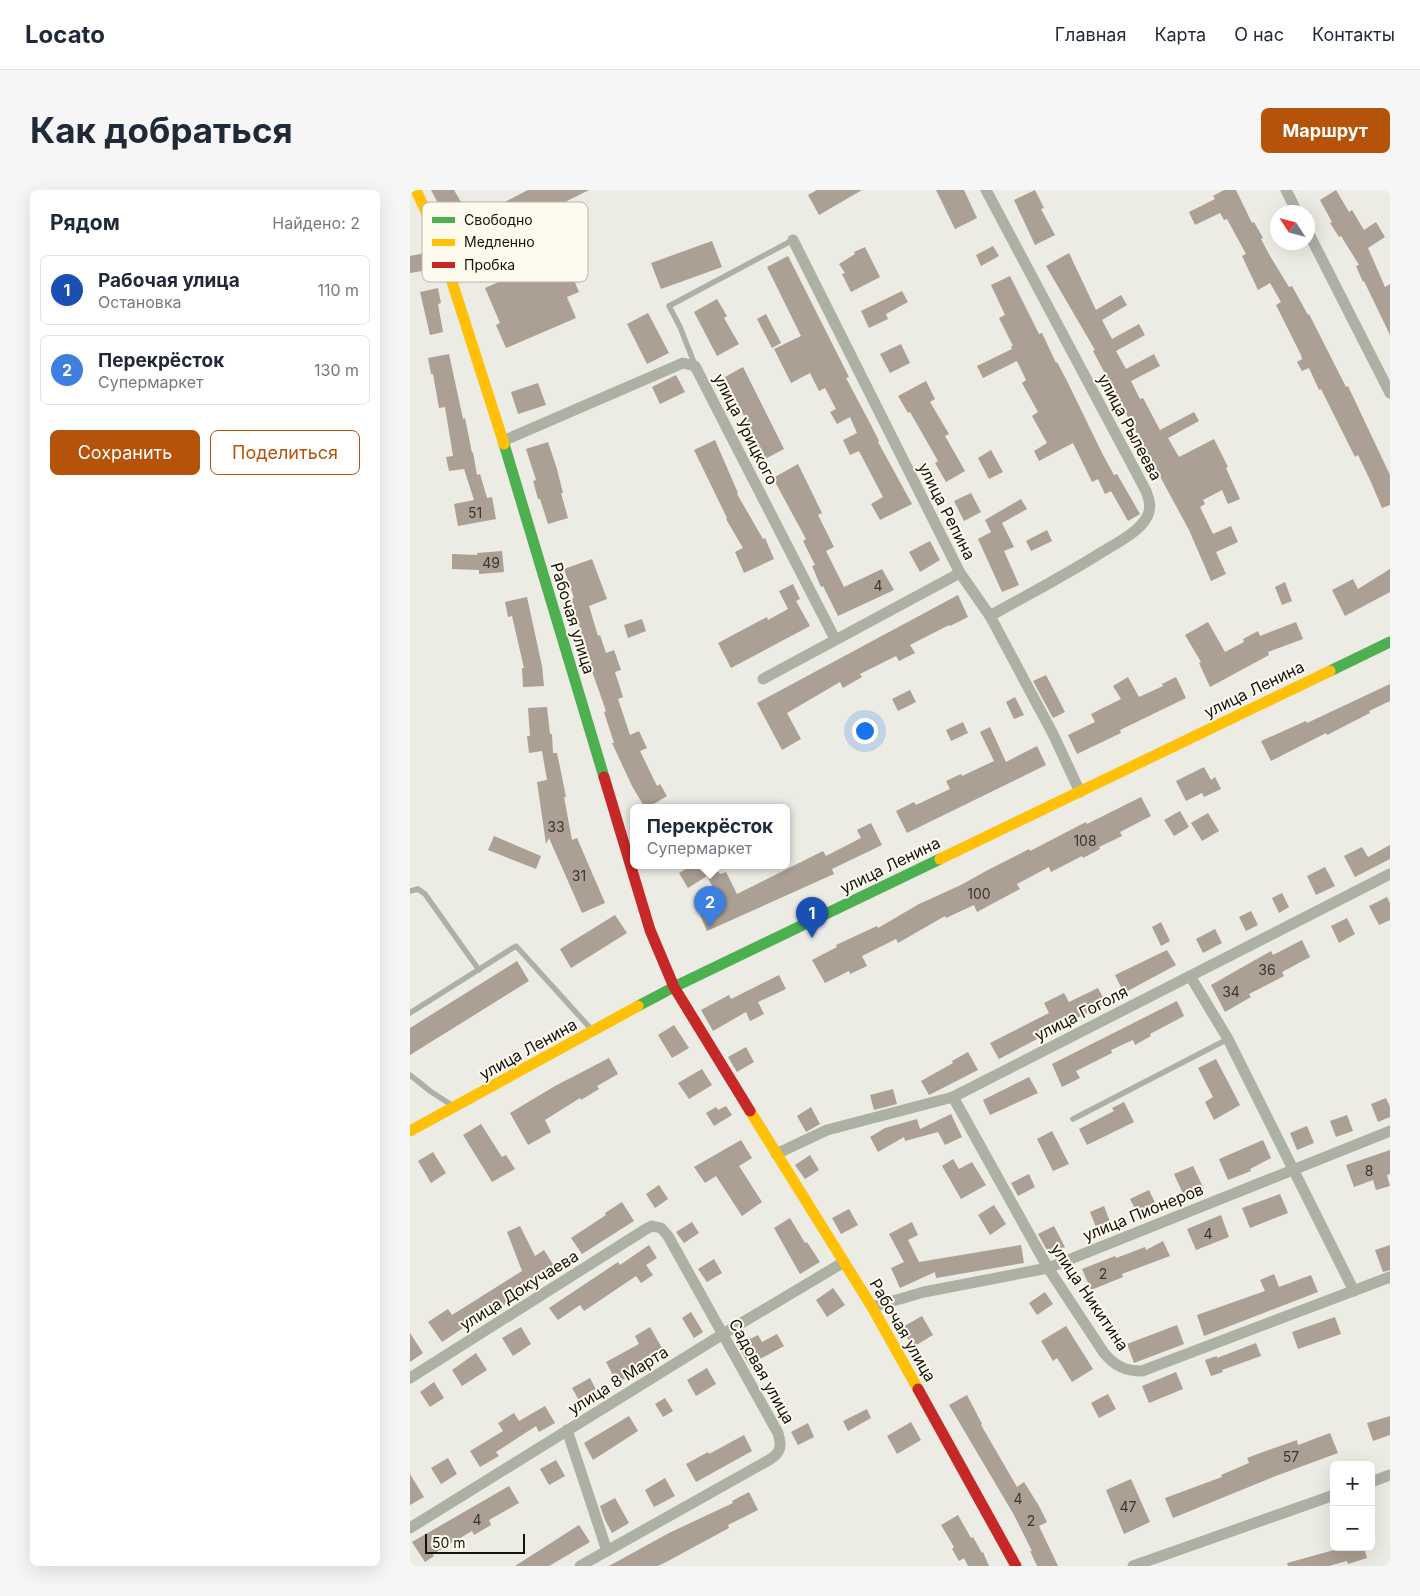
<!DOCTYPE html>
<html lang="ru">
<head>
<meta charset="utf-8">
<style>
	body { margin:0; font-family:Inter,sans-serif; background:#f6f6f7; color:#1f2937 }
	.controls { position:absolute; right:15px; bottom:15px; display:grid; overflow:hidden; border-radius:8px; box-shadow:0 5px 20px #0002 }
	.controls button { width:45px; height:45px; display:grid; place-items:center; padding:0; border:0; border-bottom:1px solid #e0e1e3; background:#fff; color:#1f2937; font:25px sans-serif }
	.compass { position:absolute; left:860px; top:15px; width:45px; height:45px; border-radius:50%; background:#fff; box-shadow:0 5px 20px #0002; rotate:306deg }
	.scale { position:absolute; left:15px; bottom:12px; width:100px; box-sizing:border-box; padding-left:5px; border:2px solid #14130f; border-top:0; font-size:14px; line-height:18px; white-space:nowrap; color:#14130f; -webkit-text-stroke:4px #fefaee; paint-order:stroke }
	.you { position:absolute; left:454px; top:540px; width:18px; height:18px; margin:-12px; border:4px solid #fff; border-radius:50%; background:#1a73e8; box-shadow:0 0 0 8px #1a73e833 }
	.badge { display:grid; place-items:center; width:32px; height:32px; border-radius:50%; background:#b45309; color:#fff; font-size:16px; font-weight:700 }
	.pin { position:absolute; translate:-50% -41px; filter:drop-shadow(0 1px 2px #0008) }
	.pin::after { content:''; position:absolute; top:26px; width:18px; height:15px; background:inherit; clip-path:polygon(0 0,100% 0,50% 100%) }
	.popup { position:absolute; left:220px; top:614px; width:160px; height:65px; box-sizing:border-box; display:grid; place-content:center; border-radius:8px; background:#fff; filter:drop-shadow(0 1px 4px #0005); font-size:16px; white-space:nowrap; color:#747a83 }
	.popup b { font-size:19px; color:#1f2937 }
	.popup::after { content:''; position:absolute; left:50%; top:100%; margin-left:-10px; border:10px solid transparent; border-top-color:#fff }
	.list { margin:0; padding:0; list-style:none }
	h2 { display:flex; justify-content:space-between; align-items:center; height:65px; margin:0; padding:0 20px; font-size:21px }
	h2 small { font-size:16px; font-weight:400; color:#747a83 }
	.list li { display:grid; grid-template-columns:32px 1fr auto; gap:15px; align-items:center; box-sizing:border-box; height:70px; margin:0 10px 10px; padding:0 10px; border:1px solid #e0e1e3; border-radius:8px }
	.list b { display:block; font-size:19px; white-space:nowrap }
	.list p { margin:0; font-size:16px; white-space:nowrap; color:#747a83 }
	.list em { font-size:16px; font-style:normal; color:#747a83 }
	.actions { display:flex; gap:10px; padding:15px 20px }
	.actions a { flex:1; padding:11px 0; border:1px solid #b45309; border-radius:8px; text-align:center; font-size:18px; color:#b45309 }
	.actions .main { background:#b45309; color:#fff }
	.map { position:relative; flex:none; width:980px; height:1376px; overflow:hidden; border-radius:8px }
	header { display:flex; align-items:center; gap:30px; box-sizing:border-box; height:70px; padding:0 25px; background:#fff; border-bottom:1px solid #e0e1e3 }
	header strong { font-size:24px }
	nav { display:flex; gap:28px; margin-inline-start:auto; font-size:18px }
	.intro { display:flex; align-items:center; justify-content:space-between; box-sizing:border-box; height:120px; padding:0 30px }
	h1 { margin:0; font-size:35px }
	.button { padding:12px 22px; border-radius:8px; background:#b45309; color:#fff; font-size:18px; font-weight:700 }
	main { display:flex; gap:30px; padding:0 30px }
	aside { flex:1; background:#fff; border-radius:8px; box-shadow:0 5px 20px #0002 }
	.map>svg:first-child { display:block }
</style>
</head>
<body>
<header>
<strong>Locato</strong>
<nav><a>Главная</a><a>Карта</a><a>О нас</a><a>Контакты</a></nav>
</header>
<div class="intro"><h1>Как добраться</h1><a class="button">Маршрут</a></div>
<main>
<aside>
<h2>Рядом<small>Найдено: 2</small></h2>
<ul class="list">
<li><span class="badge" style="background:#1a4fb4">1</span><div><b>Рабочая улица</b><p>Остановка</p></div><em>110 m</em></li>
<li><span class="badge" style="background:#3f7fe0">2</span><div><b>Перекрёсток</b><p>Супермаркет</p></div><em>130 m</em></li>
</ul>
<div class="actions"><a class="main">Сохранить</a><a>Поделиться</a></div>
</aside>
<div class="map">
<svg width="980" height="1376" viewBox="0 0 980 1376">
	<rect width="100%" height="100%" fill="#ecebe4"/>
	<g fill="#ac9f93">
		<path d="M21,0H44L61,29L118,0H179L123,28L131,44L100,60L90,41L72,51L78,63L61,72L38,27L36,28Z"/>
		<path d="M407,0H452L409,25L398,5Z"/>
		<path d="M526,0H554L567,28L545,39Z"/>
		<path d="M625,0L634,18L631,19L645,45L625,55L604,10Z"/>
		<path d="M814,0H826L842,33L844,32L853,48L851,49L860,66L879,97L882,96L898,125L899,124L936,197L938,196L980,285V315L972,318L960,290L948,265L945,267L911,199L909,200L899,178L892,181L887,172L892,169L891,165L866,115L871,112L860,93L848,100L832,66L836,64L817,29L814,30L810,23L785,35L779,22L805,9L803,6Z"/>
		<path d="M926,0L939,22L942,20L954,40L966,32L975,47L958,58L975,97L980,94V145L954,91L953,92L946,76L949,75L931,46L929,47L920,33L922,32L910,10Z"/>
		<path d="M302,51L312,77L251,99L241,73Z"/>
		<path d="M583,56L589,66L571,76L566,65Z"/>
		<path d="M455,57L470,87L441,102L432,84L435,83L429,74L445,64L444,62Z"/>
		<path d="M20,62L24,79L0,83V66Z"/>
		<path d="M659,63L686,120L711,105L717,115L692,130L702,149L729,134L735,145L706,161L716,179L744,164L750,176L721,191L730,209L733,208L750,240L784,222L789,231L758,248L769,267L804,249L818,277L816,278L830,309L818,314L812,300L793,310L795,314L790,317L803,344L821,336L828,352L806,362L816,384L801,391L779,340L726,242L683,161L685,160L636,76Z"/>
		<path d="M153,64L169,102L157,107L166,128L96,158L86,135L90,133L75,98Z"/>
		<path d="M378,66L439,187L436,188L461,235L469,251L468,252L502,314L470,330L461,314L473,307L449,261L440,265L433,250L447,243L440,227L427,234L420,222L426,219L415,198L409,201L400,183L381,193L364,159L391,146L357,77Z"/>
		<path d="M600,86L629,144L632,143L646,173L647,172L657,191L693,265L704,285L707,284L730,324L718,331L701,301L695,304L688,289L682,292L663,253L629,271L624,261L637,253L622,226L628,222L612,193L616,190L607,171L573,188L567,176L602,159L601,156H603L589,128L595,125L581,95Z"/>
		<path d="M28,98L31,113L28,114L33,142L20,145L10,102Z"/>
		<path d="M492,101L498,112L476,124L478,129L459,138L451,121Z"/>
		<path d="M307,109L317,126L314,128L329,154L307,166L284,122Z"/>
		<path d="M238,123L259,163L237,174L217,134Z"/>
		<path d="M356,124L371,153L362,158L347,129Z"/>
		<path d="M491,154L500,173L480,183L470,164Z"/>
		<path d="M39,164L53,229L55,228L62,263L63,262L67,285L70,284L77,308L82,307L86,329L48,336L44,314L64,310L54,279L39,281L36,267L43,266L35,217L29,218L23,184H21L18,168Z"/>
		<path d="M333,177L374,259L355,269L315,187Z"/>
		<path d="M266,185L275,202L250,214L242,197Z"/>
		<path d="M516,191L525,209L520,212L539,244L535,246L555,281L536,292L525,273L528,271L500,222L498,223L488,206Z"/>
		<path d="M128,193L136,215L108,224L101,202Z"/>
		<path d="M305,250L328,303L327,304L353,349L355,348L364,369L334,383L325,362L333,358L316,329L317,328L284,260Z"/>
		<path d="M138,252L147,279L153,303H151L158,328L138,334L130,309H128L123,291L126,290L116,259Z"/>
		<path d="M581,260L593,282L579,289L568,268Z"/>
		<path d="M388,274L412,323L408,325L424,357L416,361L434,397L472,379L484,400L428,426L413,396L411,397L402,376L405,375L393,351L396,349L363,288Z"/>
		<path d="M561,303L571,322L554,331L544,311Z"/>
		<path d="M611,309L617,319L592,333L604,357L594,361L609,395L592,402L568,349L581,342L575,330Z"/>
		<path d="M637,340L642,351L621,361L616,351Z"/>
		<path d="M520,351L530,370L510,382L499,362Z"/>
		<path d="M92,361L94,382L69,384V380L42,379V364L67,365V363Z"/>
		<path d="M182,369L197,409L179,416L188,446L190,445L196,463L204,460L211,480L205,482L213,507L208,509L220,545L229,541L237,558L230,561L247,596L250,594L257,606L237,618H235L222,596L202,553H204L194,522L196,521L178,470L174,450L160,409L164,408L154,379Z"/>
		<path d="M980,379V402L935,426L922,400L943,389L948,399Z"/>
		<path d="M875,392L882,411L872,415L865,397Z"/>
		<path d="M383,394L390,409L386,411L400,436L321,478L308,453L357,427L358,430L378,419L369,401Z"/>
		<path d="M548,405L558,427L540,436L539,435L500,455L505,463L489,471L486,466L450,484L452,487L433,498L430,492L377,523L391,549L372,560L347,513Z"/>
		<path d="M117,407L132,476L134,496L113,497L112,478H114L102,426L98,427L95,412Z"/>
		<path d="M232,429L236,441L218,448L214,435Z"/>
		<path d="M798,432L815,462L834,452L833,449L848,441L850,446L886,432L893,449L858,462L859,465L800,497L789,473L791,472L775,445Z"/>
		<path d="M636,485L655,522L643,528L623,491Z"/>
		<path d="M718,487L729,507L753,496L752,494L766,487L776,508L710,540L711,543L667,564L658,545L685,532L681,524L711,509L703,496Z"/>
		<path d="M980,494V511L959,521L960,523L917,545L916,543L861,571L851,551L896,531L897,533Z"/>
		<path d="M500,500L506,512L488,521L482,509Z"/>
		<path d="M605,507L614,525L604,529L596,512Z"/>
		<path d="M137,517L140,544H142L143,563H147L152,587L156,607H154L162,650L167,648L195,713L172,723L139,648L136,654L127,592L137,590L132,561L119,563L117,546H120L118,518Z"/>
		<path d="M553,532L558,543L541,551L536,540Z"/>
		<path d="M580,537L596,572L627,556L636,575L497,643L486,621L504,612L506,615L540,599L536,591L551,584L552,586L584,571L570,542Z"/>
		<path d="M794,577L801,590L805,587L811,599L794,607L792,603L776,611L766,591Z"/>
		<path d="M731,607L741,626L710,642L712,646L689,657L690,659L673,668L672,666L641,682L639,677L607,694L610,699L567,722L564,715L536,728L535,726L488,753L486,749L452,766L457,776L440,784L439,781L415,793L402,770L427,757L426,755L467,736L468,738L509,714L551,695L576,681L619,659L620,661L676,632L677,634Z"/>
		<path d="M770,621L779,637L764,646L754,630Z"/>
		<path d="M798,623L809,641L792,651L781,633Z"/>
		<path d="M461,633L472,655L422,679L424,684L297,741L286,716L307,706L297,686L278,698L269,683L281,676H314L307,680L310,684L316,682L327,704L413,661L416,666L451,648L447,640Z"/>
		<path d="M84,646L131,666L126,679L78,660Z"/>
		<path d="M980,655V669L945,687L934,666L952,657L958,667Z"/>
		<path d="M915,677L925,696L906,705L897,686Z"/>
		<path d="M872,703L879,717L869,723L862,708Z"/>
		<path d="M977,707L980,713V730L969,735L959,716Z"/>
		<path d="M841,721L848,735L836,741L829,727Z"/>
		<path d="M205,725L217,743L161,778L150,759Z"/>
		<path d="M937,728L945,744L929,753L921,736Z"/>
		<path d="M751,732L760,751L751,756L742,737Z"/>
		<path d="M805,739L812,753L793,763L786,749Z"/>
		<path d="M892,750L900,767L872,782L874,786L839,804L841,807L815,822L801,795L861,761L863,765Z"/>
		<path d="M757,760L766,775L714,803L705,785Z"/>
		<path d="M107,771L119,791L0,865V838Z"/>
		<path d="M369,785L376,799L348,812L354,824L340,831L336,822L303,841L291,820L319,805L321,809Z"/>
		<path d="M688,798L696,813L589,869L580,853L639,823L634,813L654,803L659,812Z"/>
		<path d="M767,811L774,826L740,844L741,846L725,855L723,850L701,860L702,863L666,881L670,888L652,897L642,874Z"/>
		<path d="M264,835L279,858L262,868L248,845Z"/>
		<path d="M336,857L344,872L327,882L318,867Z"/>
		<path d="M558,862L568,880L519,905L511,891L543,873L542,871Z"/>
		<path d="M199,868L208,884L187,896L189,899L171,910L170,908L135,930L141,942L118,955L100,923L145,896Z"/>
		<path d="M806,869L830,915L804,930L795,912L803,907L788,878Z"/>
		<path d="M292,879L302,895L279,909L268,893Z"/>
		<path d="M619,887L628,903L580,925L573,910Z"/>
		<path d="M483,899L487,914L464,920L460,905Z"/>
		<path d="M976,908L980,917V927L968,932L961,914Z"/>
		<path d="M714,912L724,932L677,955L669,939L704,921L702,918Z"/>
		<path d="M316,916L322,925L304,936L296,923L306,917L308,920Z"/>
		<path d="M401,917L410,934L396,942L387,926Z"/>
		<path d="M541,924L552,947L535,955L528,942L495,951L494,947L468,962L460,947L475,938L507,929L510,939Z"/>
		<path d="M937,925L943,941L926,947L920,931Z"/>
		<path d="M71,934L92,967L96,965L105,979L82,992L53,945Z"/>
		<path d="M897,936L904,953L887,960L880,943Z"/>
		<path d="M642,941L659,974L643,981L627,949Z"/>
		<path d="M331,950L342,968L329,976L352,1012L332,1026L306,986L295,993L284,977Z"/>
		<path d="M853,950L861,968L840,979L841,981L818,990L809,969Z"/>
		<path d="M980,960V984L977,985L980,996L966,1000L963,990L944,997L936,975Z"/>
		<path d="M23,962L36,983L21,993L8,971Z"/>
		<path d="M400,965L409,980L395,989L385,975Z"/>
		<path d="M543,969L549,979L562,972L576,995L551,1009L532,976Z"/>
		<path d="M783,976L794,999L775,1008L764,984Z"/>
		<path d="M619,984L625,997L608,1006L601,993Z"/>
		<path d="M249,995L258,1009L245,1018L236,1004Z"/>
		<path d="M739,1000L747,1017L729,1026L720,1009Z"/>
		<path d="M870,1004L878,1023L840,1038L832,1018Z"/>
		<path d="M212,1012L224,1031L172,1064L161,1048L196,1025L195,1023Z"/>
		<path d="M584,1015L596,1034L580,1045L568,1025Z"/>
		<path d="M694,1016L702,1037L688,1042L680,1022Z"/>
		<path d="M439,1019L448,1035L431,1044L422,1028Z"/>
		<path d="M811,1025L819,1047L786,1060L777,1039Z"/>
		<path d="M380,1028L395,1053L397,1052L410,1072L390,1084L364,1038Z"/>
		<path d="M282,1032L289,1043L274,1053L266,1042Z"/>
		<path d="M502,1032L508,1045L498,1050L509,1072L611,1055L614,1073L526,1088L525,1082L490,1098L481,1078L494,1072L479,1044Z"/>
		<path d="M110,1036L125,1066L134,1060L146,1079L109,1105L94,1115L92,1112L32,1152L18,1132L38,1119L42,1125L112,1081L97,1042Z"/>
		<path d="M644,1036L655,1057L639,1064L628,1044Z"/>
		<path d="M753,1051L760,1066L712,1084L713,1087L681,1100L672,1079L705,1066L706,1068L735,1057L736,1060Z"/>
		<path d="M239,1055L247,1068L236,1075L243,1085L231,1093L226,1086L174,1121L170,1115L148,1130L139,1118L208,1072L210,1075Z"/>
		<path d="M980,1055V1080L973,1082L965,1060Z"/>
		<path d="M304,1069L312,1083L297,1092L288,1079Z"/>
		<path d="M864,1084L869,1097L901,1085L908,1102L794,1146L787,1125L855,1101L850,1090Z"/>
		<path d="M423,1098L435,1115L417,1127L406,1110Z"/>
		<path d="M635,1102L643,1114L627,1125L619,1113Z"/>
		<path d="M281,1122L293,1142L284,1148L272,1128Z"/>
		<path d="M512,1126L523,1145L503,1157L491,1138Z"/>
		<path d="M925,1127L931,1144L888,1159L882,1142Z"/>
		<path d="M767,1135L774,1154L724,1173L717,1154Z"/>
		<path d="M656,1136L683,1179L662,1192L647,1168L643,1171L631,1151Z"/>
		<path d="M111,1137L121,1154L103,1166L92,1148Z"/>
		<path d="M240,1137L256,1165L207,1193L196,1172L229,1154L225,1146Z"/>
		<path d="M0,1143L13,1163L0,1172Z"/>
		<path d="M367,1144L374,1156L339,1175L328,1155L348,1145L352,1152Z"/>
		<path d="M846,1153L851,1166L812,1180L813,1182L801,1186L795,1170L807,1166V1168Z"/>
		<path d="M66,1163L77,1180L52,1196L42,1180Z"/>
		<path d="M297,1178L306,1194L286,1206L277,1190Z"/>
		<path d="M766,1182L773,1199L739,1213L732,1196Z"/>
		<path d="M180,1188L191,1209L174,1219L162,1198Z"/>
		<path d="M24,1192L34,1208L20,1217L10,1202Z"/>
		<path d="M698,1204L706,1219L689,1228L681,1213Z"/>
		<path d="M557,1205L572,1234L571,1235L607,1297L614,1292L629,1316L637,1332L629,1336L648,1376H627L620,1361H622L604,1325L539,1215Z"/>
		<path d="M255,1208L263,1221L253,1227L245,1214Z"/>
		<path d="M135,1216L145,1233L129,1242L126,1236L86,1262L89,1266L70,1277L60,1261L93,1241L88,1233L104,1223L109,1231Z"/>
		<path d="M457,1219L461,1228L438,1241L433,1231Z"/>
		<path d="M219,1226L228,1241L183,1270L174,1253Z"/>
		<path d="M980,1226V1245L963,1251L957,1233Z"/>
		<path d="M501,1232L511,1250L487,1264L477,1246Z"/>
		<path d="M398,1233L404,1247L388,1255L381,1242Z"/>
		<path d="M920,1243L928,1263L863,1287L763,1328L755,1308L812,1287L811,1285L839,1273L837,1268L853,1262L887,1250L888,1255Z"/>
		<path d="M334,1245L342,1261L286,1292L276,1274L298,1262L299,1264Z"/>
		<path d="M38,1268L47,1284L31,1294L21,1278Z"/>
		<path d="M146,1270L155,1286L139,1295L130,1279Z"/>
		<path d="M0,1284L14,1307L0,1315Z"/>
		<path d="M255,1288L265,1306L244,1317L235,1300Z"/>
		<path d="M721,1289L740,1332L714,1344L696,1300Z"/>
		<path d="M99,1296L109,1313L79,1330L81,1335L64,1345L62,1341L23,1364L24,1366L15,1372L2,1352Z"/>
		<path d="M339,1302L348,1320L318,1335L319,1338L258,1371L248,1376H199L259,1343L323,1313L322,1311Z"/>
		<path d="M205,1308L219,1333L202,1343L195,1330L190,1316Z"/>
		<path d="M548,1325L561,1348L563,1347L572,1363L573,1362L579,1376H558L554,1368L549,1371L542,1359L544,1357L531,1335Z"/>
		<path d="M169,1335L180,1352L139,1376H105Z"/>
		<path d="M935,1357H954L957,1368L938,1374L937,1371L919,1376H878L877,1373Z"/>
	</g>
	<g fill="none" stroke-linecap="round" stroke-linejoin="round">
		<g stroke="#adb1a3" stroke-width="5.5">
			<path d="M285,175L270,137L259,116L383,50"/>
			<path d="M0,701L8,699L15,704L69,780"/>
			<path d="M0,823L106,756L182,840"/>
			<path d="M0,885L20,901L43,916"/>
			<path d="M663,929L818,849"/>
		</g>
		<g stroke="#adb1a3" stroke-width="11">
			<path d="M576,0L736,301C739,309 742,318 737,327C729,342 707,353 692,362C656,385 617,405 580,426"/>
			<path d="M876,0L887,22"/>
			<path d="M898,42L980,203"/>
			<path d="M383,50L550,383L580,426L643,544L670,602"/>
			<path d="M93,251L273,173L285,176L425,449"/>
			<path d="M353,489L550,383"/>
			<path d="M780,786L818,849L944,1101"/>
			<path d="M543,907L638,1078L694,1163C705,1176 715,1181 732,1181L980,1087"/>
			<path d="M366,964L417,940L543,907L980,684"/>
			<path d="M462,1117L514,1102L638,1078L980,941"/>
			<path d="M0,1188L236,1039L242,1036L251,1038L258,1046L368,1243C372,1256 371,1263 359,1270L170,1376"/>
			<path d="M157,1240L197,1361"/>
			<path d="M961,1292L980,1285"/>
			<path d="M0,1338L313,1144L434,1072"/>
			<path d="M723,1376L924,1305"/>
		</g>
		<g stroke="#4caf50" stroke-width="11">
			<path d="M94,254L194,587"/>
			<path d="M920,481L980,452"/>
			<path d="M228,816L264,797L530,669"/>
		</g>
		<g stroke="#ffc107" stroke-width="11">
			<path d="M6,0L28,48L94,254"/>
			<path d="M530,669L920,481"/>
			<path d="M340,921L462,1117L508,1199"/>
			<path d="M0,941L228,816"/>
		</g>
		<g stroke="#c62828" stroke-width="11">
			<path d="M194,587L240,740L264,797L340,921"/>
			<path d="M508,1199L606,1376"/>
		</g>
	</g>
	<g text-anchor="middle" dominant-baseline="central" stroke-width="4" stroke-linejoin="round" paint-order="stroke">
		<g font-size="14" fill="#3a3630">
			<text x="65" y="322">51</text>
			<text x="81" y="372">49</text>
			<text x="468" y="395">4</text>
			<text x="146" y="636">33</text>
			<text x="675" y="650">108</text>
			<text x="169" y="685">31</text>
			<text x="569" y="703">100</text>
			<text x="857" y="779">36</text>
			<text x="821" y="801">34</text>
			<text x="959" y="980">8</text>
			<text x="798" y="1043">4</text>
			<text x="693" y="1083">2</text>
			<text x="881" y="1266">57</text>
			<text x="608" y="1308">4</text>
			<text x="718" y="1316">47</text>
			<text x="67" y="1329">4</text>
			<text x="621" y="1330">2</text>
		</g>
		<g font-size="16" fill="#14130f" stroke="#fefaee">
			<text transform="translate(720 237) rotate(62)">улица Рылеева</text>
			<text transform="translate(336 239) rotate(63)">улица Урицкого</text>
			<text transform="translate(537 321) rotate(63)">улица Репина</text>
			<text transform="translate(163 428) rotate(73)">Рабочая улица</text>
			<text transform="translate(844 499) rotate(-26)">улица Ленина</text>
			<text transform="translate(480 675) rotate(-26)">улица Ленина</text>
			<text transform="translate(671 823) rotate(-27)">улица Гоголя</text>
			<text transform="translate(118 859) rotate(-29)">улица Ленина</text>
			<text transform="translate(733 1022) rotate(-22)">улица Пионеров</text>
			<text transform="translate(109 1100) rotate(-32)">улица Докучаева</text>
			<text transform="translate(680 1107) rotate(56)">улица Никитина</text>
			<text transform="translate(493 1140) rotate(60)">Рабочая улица</text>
			<text transform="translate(352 1181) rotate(61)">Садовая улица</text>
			<text transform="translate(208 1190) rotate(-32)">улица 8 Марта</text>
		</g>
	</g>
	<rect x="12" y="12" width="166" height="80" rx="8" fill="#fefaee" stroke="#b8b5ab" stroke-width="1"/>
	<rect x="22" y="27" width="23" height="6" fill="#4caf50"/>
	<rect x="22" y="49" width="23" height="7" fill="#ffc107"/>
	<rect x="22" y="72" width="23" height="6" fill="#c62828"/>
	<g font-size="14" fill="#14130f">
		<text x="54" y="35">Свободно</text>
		<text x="54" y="57">Медленно</text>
		<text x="54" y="80">Пробка</text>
	</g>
</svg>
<div class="controls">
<button>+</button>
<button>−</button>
</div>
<svg class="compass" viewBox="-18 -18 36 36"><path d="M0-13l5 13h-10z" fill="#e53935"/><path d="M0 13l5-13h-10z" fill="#747a83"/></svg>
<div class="scale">50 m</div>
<div class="you"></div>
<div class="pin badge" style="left:402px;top:748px;background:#1a4fb4">1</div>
<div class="pin badge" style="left:300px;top:737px;background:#3f7fe0">2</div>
<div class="popup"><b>Перекрёсток</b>Супермаркет</div>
</div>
</main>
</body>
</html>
